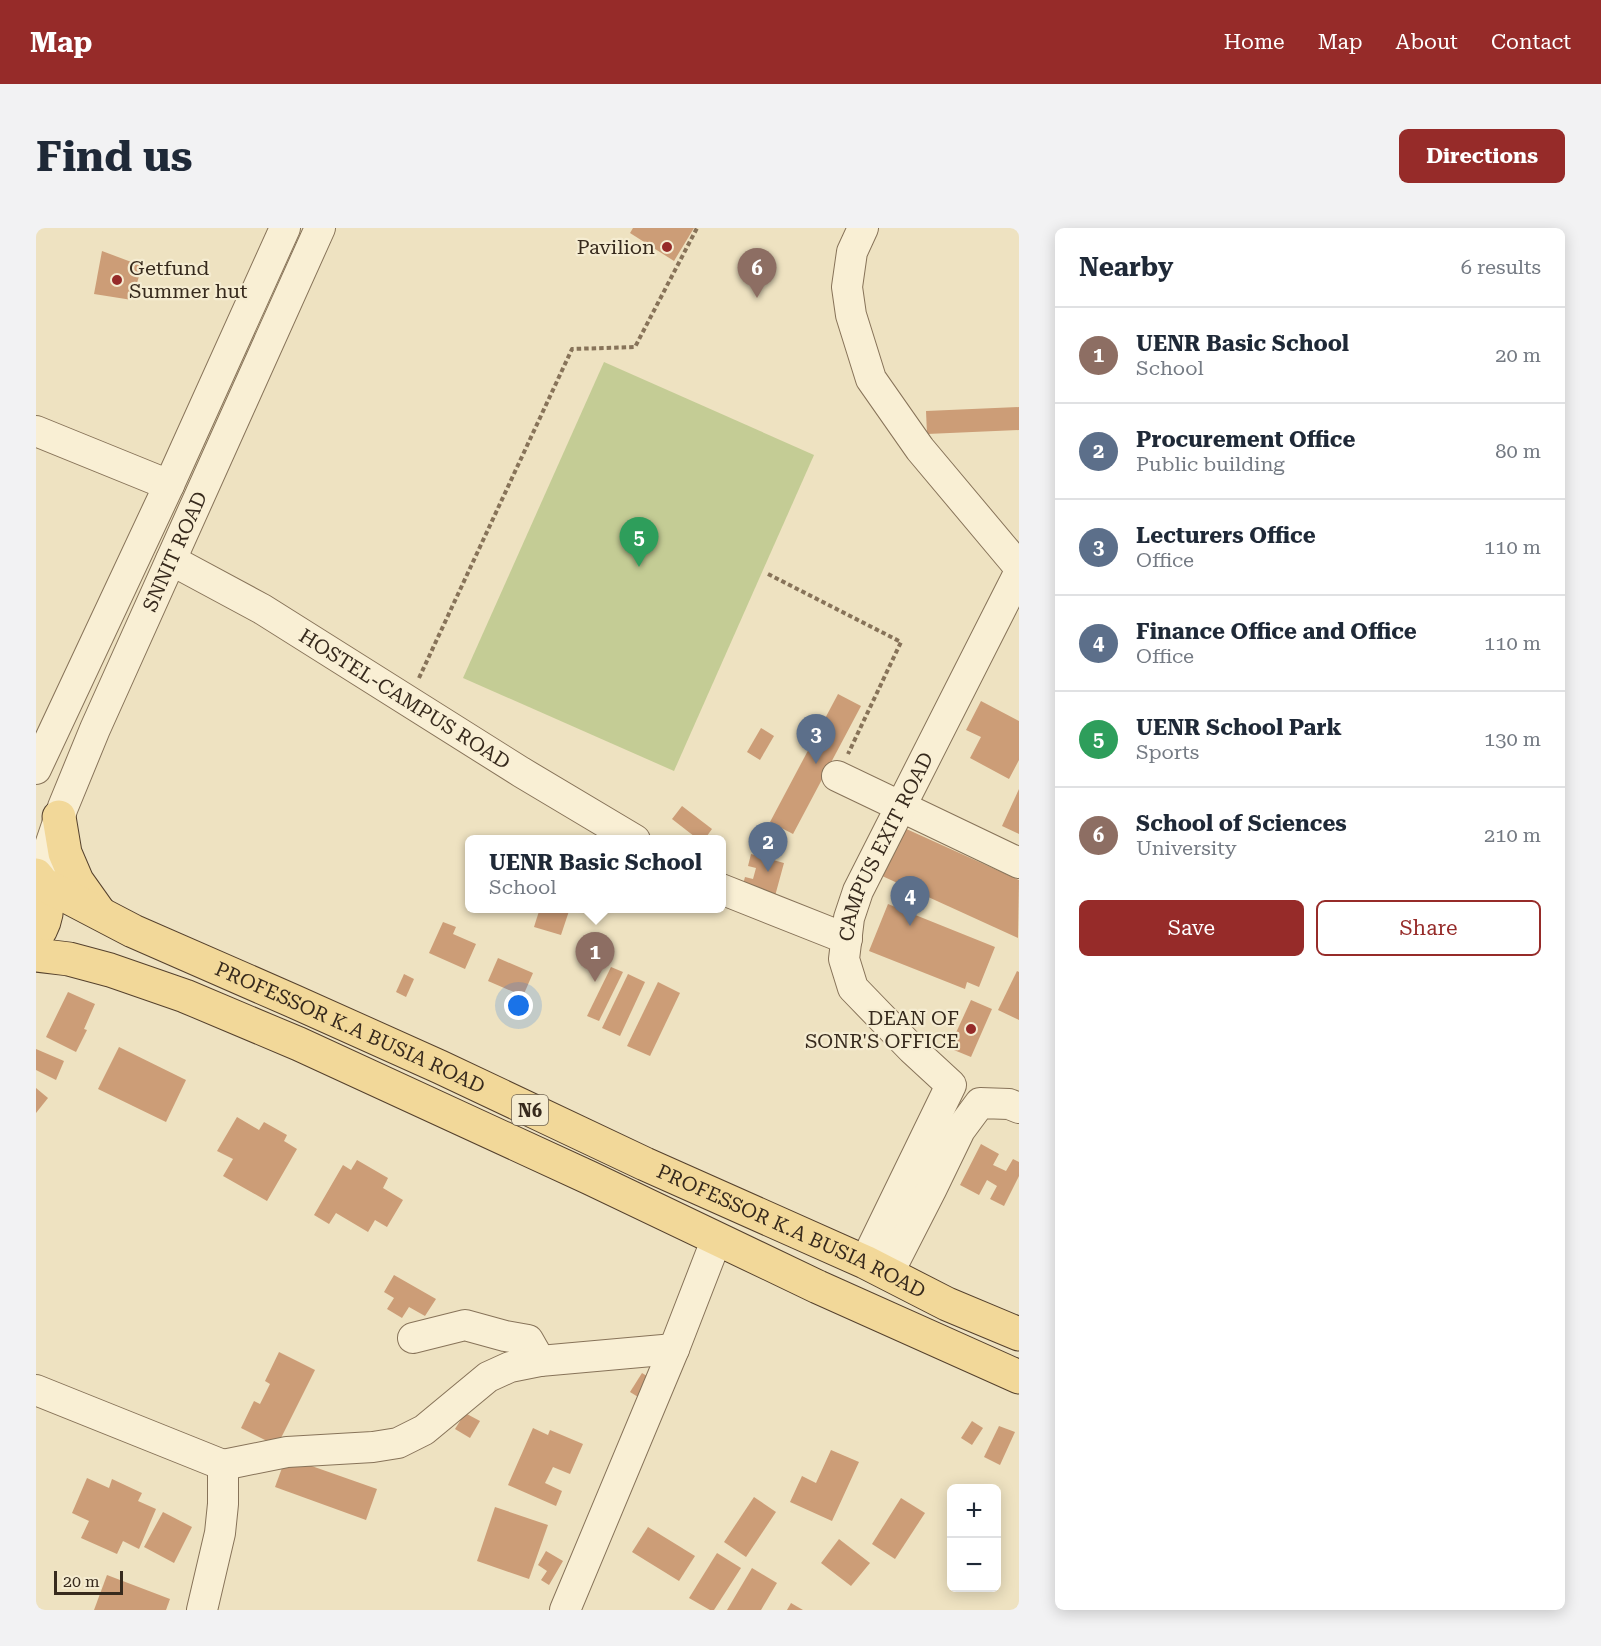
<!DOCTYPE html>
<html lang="en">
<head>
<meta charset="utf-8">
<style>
	body { margin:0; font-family:"Roboto Serif",serif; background:#f2f2f3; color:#1f2937 }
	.controls { position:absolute; right:18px; bottom:18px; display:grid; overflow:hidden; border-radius:9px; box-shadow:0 3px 15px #0003 }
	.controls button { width:54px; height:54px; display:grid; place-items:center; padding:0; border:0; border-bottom:2px solid #e0e1e3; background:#fff; color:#1f2937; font:30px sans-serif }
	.scale { position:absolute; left:18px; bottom:15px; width:69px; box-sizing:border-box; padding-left:6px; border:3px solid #372a1d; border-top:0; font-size:16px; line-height:21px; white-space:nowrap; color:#372a1d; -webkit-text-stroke:4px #f5ecd1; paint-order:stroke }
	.you { position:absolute; left:483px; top:778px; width:21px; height:21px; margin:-15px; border:4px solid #fff; border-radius:50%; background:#1a73e8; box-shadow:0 0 0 9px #1a73e833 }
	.badge { display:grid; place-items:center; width:39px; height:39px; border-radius:50%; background:#962b29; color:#fff; font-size:20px; font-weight:700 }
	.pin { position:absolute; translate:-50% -50px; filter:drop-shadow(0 2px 3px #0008) }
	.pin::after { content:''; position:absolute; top:32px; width:21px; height:18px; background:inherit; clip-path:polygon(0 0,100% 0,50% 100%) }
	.popup { position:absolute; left:429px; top:607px; width:261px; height:78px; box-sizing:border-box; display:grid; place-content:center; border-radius:9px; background:#fff; filter:drop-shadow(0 2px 4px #0005); font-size:20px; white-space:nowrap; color:#747a83 }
	.popup b { font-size:22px; color:#1f2937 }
	.popup::after { content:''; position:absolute; left:50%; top:100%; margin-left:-12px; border:12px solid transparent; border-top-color:#fff }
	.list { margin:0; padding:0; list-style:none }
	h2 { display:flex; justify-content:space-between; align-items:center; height:78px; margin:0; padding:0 24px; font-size:26px }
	h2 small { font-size:20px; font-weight:400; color:#747a83 }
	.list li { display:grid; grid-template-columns:39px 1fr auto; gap:18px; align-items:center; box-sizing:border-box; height:96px; padding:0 24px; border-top:2px solid #e0e1e3 }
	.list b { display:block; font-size:22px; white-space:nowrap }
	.list p { margin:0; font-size:20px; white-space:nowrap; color:#747a83 }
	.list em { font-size:20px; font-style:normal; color:#747a83 }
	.actions { display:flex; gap:12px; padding:18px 24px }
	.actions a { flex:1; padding:14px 0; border:2px solid #962b29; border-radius:9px; text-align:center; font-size:21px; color:#962b29 }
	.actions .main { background:#962b29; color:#fff }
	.map { position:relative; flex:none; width:983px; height:1382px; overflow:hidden; border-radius:9px }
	header { display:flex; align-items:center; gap:36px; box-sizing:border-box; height:84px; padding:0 30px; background:#962b29; color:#fff }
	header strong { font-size:28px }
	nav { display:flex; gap:33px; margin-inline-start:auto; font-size:21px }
	.intro { display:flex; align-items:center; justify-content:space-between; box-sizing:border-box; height:144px; padding:0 36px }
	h1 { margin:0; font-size:42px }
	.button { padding:15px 27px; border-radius:9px; background:#962b29; color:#fff; font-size:21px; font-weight:700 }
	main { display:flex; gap:36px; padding:0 36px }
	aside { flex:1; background:#fff; border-radius:9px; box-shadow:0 3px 15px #0003 }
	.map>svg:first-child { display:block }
</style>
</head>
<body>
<header>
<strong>Map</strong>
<nav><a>Home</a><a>Map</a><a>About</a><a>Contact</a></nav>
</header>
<div class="intro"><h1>Find us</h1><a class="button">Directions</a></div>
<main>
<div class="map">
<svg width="983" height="1382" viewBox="0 0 983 1382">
	<rect width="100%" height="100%" fill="#eee2c1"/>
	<path fill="#c4cc95" d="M568,134L778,227L638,543L427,450Z"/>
	<g fill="#cc9d77">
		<path d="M597,0H658L638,33L594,5Z"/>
		<path d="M66,23L106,38L96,72L58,66Z"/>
		<path d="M983,179V202L891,206L890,183Z"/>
		<path d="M802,466L825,478L757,606L734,594Z"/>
		<path d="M945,473L983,493V532L973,551L934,530L945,509L930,502Z"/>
		<path d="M725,500L738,508L724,532L711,524Z"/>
		<path d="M983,561V606L966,598Z"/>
		<path d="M646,578L676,601L668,612H663L636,591Z"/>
		<path d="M866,599L983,652L982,710L844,647Z"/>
		<path d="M715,626L748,635L739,668L706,660L709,649L717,651L720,640L712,638Z"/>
		<path d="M852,676L959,719L943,759L931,754L929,761L833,723Z"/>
		<path d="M504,680H534L525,707L498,699Z"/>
		<path d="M407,694L420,699L417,706L440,716L429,741L393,725Z"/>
		<path d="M462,730L497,745L487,768L452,753Z"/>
		<path d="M575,739L587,744L563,793L551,788Z"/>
		<path d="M981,743L983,744V792L962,782Z"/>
		<path d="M368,746L378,751L370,769L360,764Z"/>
		<path d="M592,746L609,754L584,808L566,800Z"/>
		<path d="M622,754L644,765L614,828L591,818Z"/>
		<path d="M32,764L59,776L48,801L51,802L40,824L10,809Z"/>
		<path d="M935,772L956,781L935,829L913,820Z"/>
		<path d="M83,819L150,852L130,894L62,861Z"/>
		<path d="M0,821L28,833L20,852L0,842Z"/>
		<path d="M0,860L12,870L0,885Z"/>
		<path d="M201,889L223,902L228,894L251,907L248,913L261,921L231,973L187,948L197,931L181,923Z"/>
		<path d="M945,916L963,926L957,937L970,943L977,931L983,934V948L968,978L954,971L961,958L951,952L943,967L924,957Z"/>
		<path d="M321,932L352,950L347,960L367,972L351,999L339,992L332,1004L300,985L293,996L278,987L307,937L315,942Z"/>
		<path d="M358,1047L400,1071L389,1088L373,1079L366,1090L351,1081L358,1070L348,1064Z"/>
		<path d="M243,1124L279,1142L241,1218L205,1200L218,1173L224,1176L234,1156L229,1153Z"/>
		<path d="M606,1145L619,1153L607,1172L594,1164Z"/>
		<path d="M429,1185L444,1193L434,1210L419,1201Z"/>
		<path d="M936,1193L947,1200L936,1217L925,1210Z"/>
		<path d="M963,1198L979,1204L964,1237L948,1229Z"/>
		<path d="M497,1200L512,1207L514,1202L547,1216L534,1246L517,1239L509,1255L526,1263L520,1278L472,1257Z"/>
		<path d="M795,1222L823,1234L796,1293L754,1274L766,1248L780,1255Z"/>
		<path d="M250,1229L341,1261L330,1292L239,1259Z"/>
		<path d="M51,1250L73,1260L76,1251L106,1265L102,1273L120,1281L103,1321L87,1313L81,1326L45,1310L53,1293L36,1285Z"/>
		<path d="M718,1269L740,1284L710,1329L688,1314Z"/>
		<path d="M865,1270L889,1285L859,1331L836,1316Z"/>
		<path d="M459,1279L512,1297L493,1351L441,1333Z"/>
		<path d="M127,1284L156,1299L138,1335L108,1319Z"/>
		<path d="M612,1299L659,1328L643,1353L596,1324Z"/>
		<path d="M803,1311L834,1335L815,1358L785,1335Z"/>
		<path d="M510,1323L527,1333L513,1357L505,1352L511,1343L502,1337Z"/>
		<path d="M681,1325L705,1340L678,1382H674L653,1370Z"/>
		<path d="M716,1340L741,1355L725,1382H691Z"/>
		<path d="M71,1347L134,1371L130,1382H58Z"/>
		<path d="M755,1375L767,1382H751Z"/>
	</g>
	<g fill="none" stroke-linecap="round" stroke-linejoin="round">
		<g stroke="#877359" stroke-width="32">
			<g id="minor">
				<path d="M827,0L816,24L811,59L815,87L835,151L884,221L983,339"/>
				<path d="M0,203L133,257"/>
				<path id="s1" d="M135,332L226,381L485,544L599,612"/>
				<path d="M0,541L133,257L249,0"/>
				<path d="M801,548L983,635"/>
				<path id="s2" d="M3,650L27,579L59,501L284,0"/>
				<path d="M685,661L811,711"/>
				<path id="s3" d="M829,1034L915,857L876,821L817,760L808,731L813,690L822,663L983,345"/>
				<path d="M852,1046L895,962L924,902L944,875L973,876L983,880"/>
				<path d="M377,1110L429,1097L469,1108L492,1112L504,1133"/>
				<path d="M0,1162L187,1237V1276L184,1305L166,1382"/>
				<path d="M187,1237L251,1224L337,1219L362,1215L388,1202L452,1149L474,1139L504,1133L638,1121"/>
				<path d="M529,1382L638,1121L681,1010"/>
			</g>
		</g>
		<g stroke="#55412d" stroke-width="35">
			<g id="major">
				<path d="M23,589L29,625L41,653L63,684"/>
				<path d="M0,647C16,664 13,691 0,709"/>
				<path id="s4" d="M7,656L97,703L257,773L404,839L609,936L829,1034L911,1076L983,1106"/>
				<path d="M0,727L33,731L74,742L149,768L263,816L554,950L782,1059L983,1149"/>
			</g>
		</g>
		<g stroke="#877359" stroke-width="4" stroke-dasharray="4.5 3" stroke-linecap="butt">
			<path d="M732,346L865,414L812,526"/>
			<path d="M383,450L536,121L599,119L661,0"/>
		</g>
		<use href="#minor" stroke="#f9efd4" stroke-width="30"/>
		<use href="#major" stroke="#f2d899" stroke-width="33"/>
	</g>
	<g fill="#962b29" stroke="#f5ecd1" stroke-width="2">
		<circle cx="631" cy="19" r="6"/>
		<circle cx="81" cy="52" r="6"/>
		<circle cx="935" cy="801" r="6"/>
	</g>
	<g text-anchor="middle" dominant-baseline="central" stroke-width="4.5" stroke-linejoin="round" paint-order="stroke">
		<rect fill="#f5ecd1" stroke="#706453" stroke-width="1.5" x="476" y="867" width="36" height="30" rx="4.5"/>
		<g font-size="18" font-weight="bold" fill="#372a1d">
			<text x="494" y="882">N6</text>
		</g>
		<g font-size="20" fill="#372a1d" stroke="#f5ecd1" text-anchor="end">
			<text x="619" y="19">Pavilion</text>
			<text x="93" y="40" text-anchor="start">Getfund<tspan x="93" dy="23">Summer hut</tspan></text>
			<text x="923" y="790">DEAN OF<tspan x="923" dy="23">SONR'S OFFICE</tspan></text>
		</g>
		<g font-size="20" fill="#372a1d" stroke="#f5ecd1">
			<text stroke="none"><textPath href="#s2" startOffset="354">SNNIT ROAD</textPath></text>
			<text stroke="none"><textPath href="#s1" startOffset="272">HOSTEL-CAMPUS ROAD</textPath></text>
			<text stroke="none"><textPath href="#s3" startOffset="486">CAMPUS EXIT ROAD</textPath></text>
			<text stroke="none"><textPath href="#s4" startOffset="339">PROFESSOR K.A BUSIA ROAD</textPath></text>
			<text stroke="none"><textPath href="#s4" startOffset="825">PROFESSOR K.A BUSIA ROAD</textPath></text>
		</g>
	</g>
</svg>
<div class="controls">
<button>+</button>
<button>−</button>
</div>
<div class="scale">20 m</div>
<div class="you"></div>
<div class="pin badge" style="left:559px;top:754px;background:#8d6e63">1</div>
<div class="popup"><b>UENR Basic School</b>School</div>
<div class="pin badge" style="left:732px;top:644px;background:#5c6f8a">2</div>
<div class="pin badge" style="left:780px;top:536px;background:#5c6f8a">3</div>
<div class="pin badge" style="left:874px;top:698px;background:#5c6f8a">4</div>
<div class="pin badge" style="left:603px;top:339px;background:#2e9e5b">5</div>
<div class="pin badge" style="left:721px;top:70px;background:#8d6e63">6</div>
</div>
<aside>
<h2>Nearby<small>6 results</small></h2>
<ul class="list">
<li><span class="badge" style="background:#8d6e63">1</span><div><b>UENR Basic School</b><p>School</p></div><em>20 m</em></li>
<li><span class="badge" style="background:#5c6f8a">2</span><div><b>Procurement Office</b><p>Public building</p></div><em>80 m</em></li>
<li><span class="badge" style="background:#5c6f8a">3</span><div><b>Lecturers Office</b><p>Office</p></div><em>110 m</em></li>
<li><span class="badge" style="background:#5c6f8a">4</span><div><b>Finance Office and Office</b><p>Office</p></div><em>110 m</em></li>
<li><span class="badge" style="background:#2e9e5b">5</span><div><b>UENR School Park</b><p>Sports</p></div><em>130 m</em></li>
<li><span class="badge" style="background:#8d6e63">6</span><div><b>School of Sciences</b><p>University</p></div><em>210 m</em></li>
</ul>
<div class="actions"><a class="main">Save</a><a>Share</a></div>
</aside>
</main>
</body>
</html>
